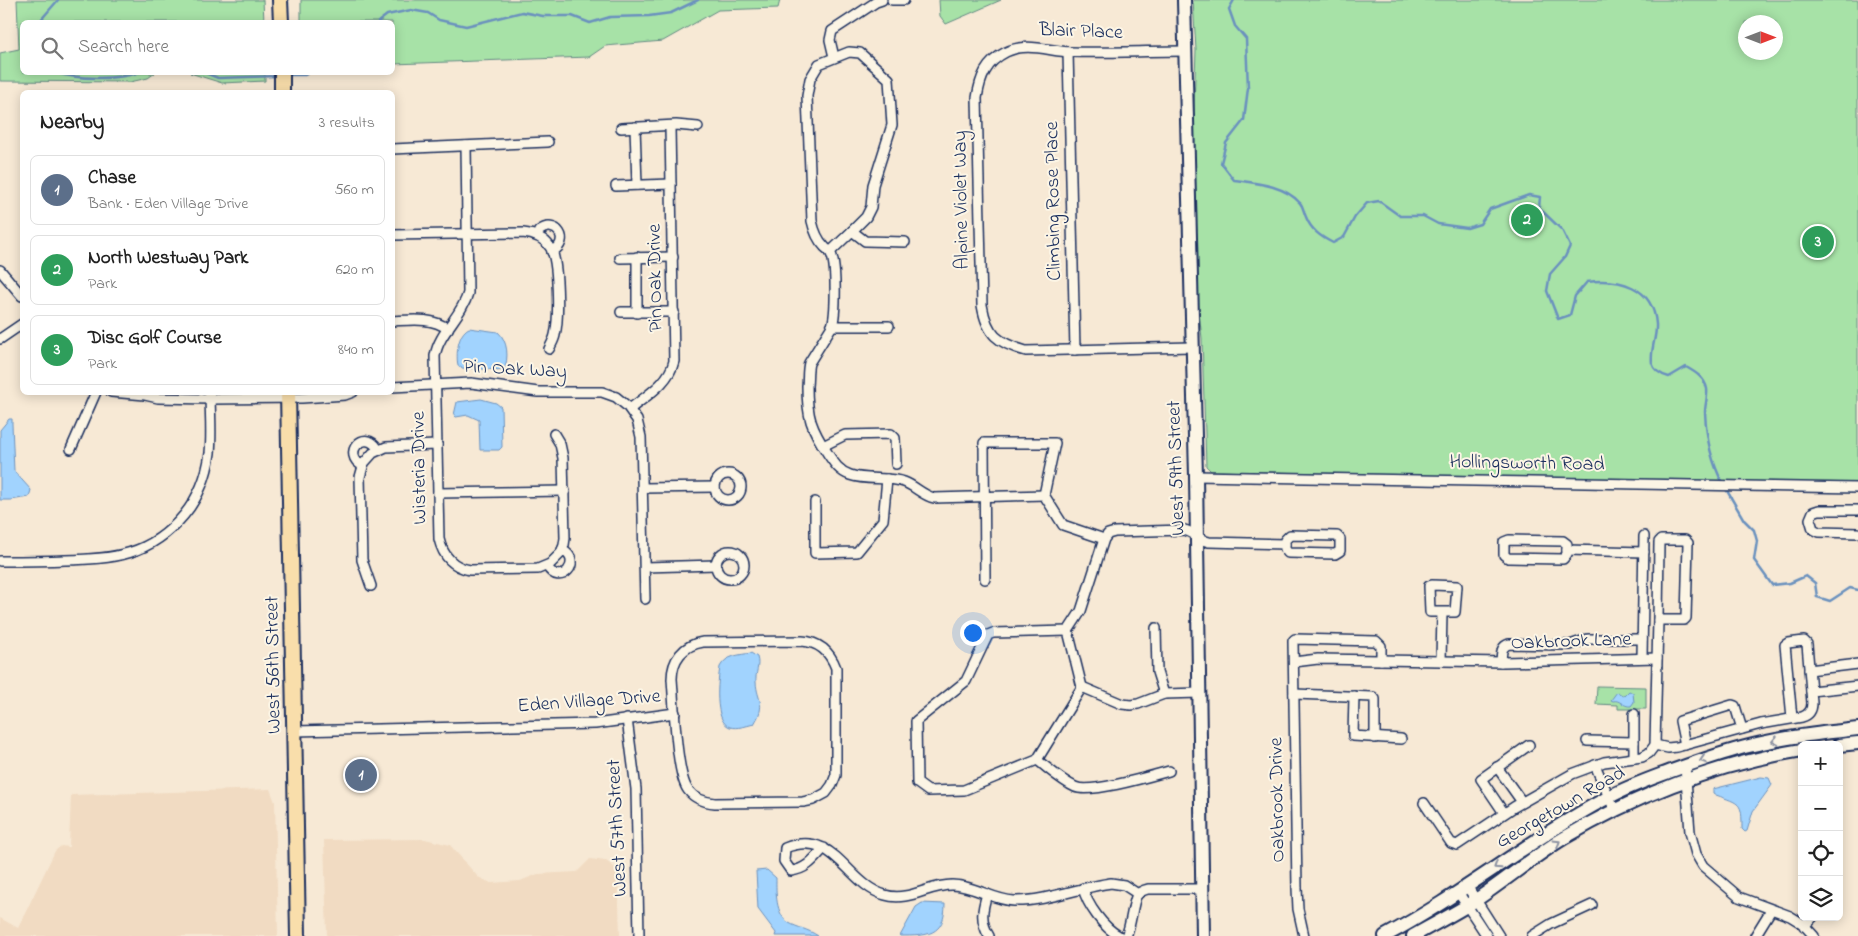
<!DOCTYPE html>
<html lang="en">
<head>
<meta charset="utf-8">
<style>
	body { margin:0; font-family:"Indie Flower",sans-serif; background:#f6f6f6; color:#222 }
	.controls { position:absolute; right:15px; bottom:15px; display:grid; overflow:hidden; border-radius:8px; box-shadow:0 2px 12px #0003 }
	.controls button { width:45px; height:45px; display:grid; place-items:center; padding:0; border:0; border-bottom:1px solid #e0e0e0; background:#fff; color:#222; font:25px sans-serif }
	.compass { position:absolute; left:1738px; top:15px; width:45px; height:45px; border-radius:50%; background:#fff; box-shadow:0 2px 12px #0003; rotate:90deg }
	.you { position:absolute; left:972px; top:632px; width:18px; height:18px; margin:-12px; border:4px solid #fff; border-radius:50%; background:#1a73e8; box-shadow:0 0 0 8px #1a73e833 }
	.badge { display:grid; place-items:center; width:32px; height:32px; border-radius:50%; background:#c8321e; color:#fff; font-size:16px; font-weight:700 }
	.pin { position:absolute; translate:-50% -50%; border:2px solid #fff; box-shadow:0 1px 5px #0006 }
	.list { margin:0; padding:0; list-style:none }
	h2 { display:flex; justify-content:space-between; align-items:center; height:65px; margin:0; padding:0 20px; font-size:21px }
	h2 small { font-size:16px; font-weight:400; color:#767676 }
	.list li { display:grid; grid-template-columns:32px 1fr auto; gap:15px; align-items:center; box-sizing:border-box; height:70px; margin:0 10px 10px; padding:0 10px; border:1px solid #e0e0e0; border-radius:8px }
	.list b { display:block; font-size:19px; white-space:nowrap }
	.list p { margin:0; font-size:16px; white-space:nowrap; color:#767676 }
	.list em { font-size:16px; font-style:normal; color:#767676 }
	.icon { flex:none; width:28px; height:28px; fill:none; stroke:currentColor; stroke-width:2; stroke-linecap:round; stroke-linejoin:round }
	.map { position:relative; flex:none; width:1858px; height:936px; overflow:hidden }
	.search { position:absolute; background:#fff; box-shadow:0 2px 12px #0003; left:20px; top:20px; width:375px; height:55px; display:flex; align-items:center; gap:12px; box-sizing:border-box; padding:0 18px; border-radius:8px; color:#767676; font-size:19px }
	.panel { position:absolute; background:#fff; box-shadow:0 2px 12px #0003; left:20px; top:90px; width:375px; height:305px; border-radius:8px }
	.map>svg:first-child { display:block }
</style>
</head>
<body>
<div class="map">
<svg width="1858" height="936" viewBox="0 0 1858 936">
	<rect width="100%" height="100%" fill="#f7e9d5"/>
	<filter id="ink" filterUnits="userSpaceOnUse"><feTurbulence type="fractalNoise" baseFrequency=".02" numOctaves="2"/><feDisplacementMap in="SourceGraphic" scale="10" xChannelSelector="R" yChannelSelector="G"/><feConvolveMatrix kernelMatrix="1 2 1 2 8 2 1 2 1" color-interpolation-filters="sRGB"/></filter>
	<g filter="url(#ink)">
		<g fill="#f1dbc2">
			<path d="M270,789L275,802L278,936H0V918L18,928L55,851L61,846L69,847L71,795Z"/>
			<path d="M425,839L450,845L478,877L491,883L520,881L538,874L577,872L590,859L606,861L618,870L620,936H327L324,840Z"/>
		</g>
		<g fill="#a7e2a7" stroke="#618882" fill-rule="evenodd">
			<path d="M17,0H263L264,22H22V72L155,73L148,78L130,82L0,81V53L19,49Z"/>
			<path d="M301,0H780L778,8L718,10L663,41L605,46L589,57L393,64L392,22H301Z"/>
			<path d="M939,0H1001L946,24L940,16Z"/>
			<path d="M1193,0H1858V484L1211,471L1206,466L1202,338L1198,304L1193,136L1196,50ZM1746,22H1776V52H1746Z"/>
			<path d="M190,73H265V81L222,83Z"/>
			<path d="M1597,686L1646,687V709H1618V705L1596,704Z"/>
		</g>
		<g fill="#a1d3fe" stroke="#6b91be">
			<path d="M469,328L498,332C508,341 509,358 504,370L462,368L458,366C456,355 457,334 469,328Z"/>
			<path d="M481,399L496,403L501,407L502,447L499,450H480L479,420L468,415L456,417L454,415L457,402Z"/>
			<path d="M9,419H12V424L14,471L31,490L29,497L11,500H0V430Z"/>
			<path d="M751,653L757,657C760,666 755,673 756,682C757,701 767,703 754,724C746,726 737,729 730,727C713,721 718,680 720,667C726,655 740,655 751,653Z"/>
			<path d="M1629,691L1633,693L1634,702L1631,706C1623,707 1620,699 1613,701L1611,700L1617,692L1624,696Z"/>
			<path d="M1761,777L1769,778L1772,785L1753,811L1747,831L1745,832L1742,829C1742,802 1741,804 1716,795L1713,793V789Z"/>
			<path d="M767,870L776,878C776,892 775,914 789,923C798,928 808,929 818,936H775L776,933L758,909L756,871Z"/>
			<path d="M922,903L945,904C945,936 927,936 900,936L916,907Z"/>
		</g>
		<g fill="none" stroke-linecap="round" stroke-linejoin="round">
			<g stroke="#6b91be" stroke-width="2.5">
				<path d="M1234,0L1229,9L1235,26L1246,39L1248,88L1244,120L1226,143L1221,163L1234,180C1256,183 1284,185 1300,203C1303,206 1304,213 1306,217C1311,230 1321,237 1333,243L1344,237L1355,217L1367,203L1379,201L1400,216H1423L1438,224L1467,228L1480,224L1490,209L1529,195L1540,197L1539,208L1562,230L1570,246L1565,257L1550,274L1547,291L1558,319L1570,315L1575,296L1587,282C1619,278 1653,286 1656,324C1657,337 1650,350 1652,363C1654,371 1662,375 1669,377L1686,367C1695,372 1705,378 1707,389C1708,396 1705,405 1705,412C1706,436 1712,463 1723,484"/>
				<path d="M39,22L58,0"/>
				<path d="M378,22L387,15L411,10L428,13L439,20L466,26L522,12L543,16H572L590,23L610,17L649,16L671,13L698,0"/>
				<path d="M54,72C77,80 118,80 140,72"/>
				<path d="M203,72L218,78L276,76"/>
				<path d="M287,75H305L310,72"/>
				<path d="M1726,489L1744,520L1754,530L1757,541L1754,560L1772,585L1790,583L1806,576L1815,583L1817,597L1830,601L1850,588L1858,590"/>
			</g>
			<g stroke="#1b2f5e" stroke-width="12">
				<g id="street">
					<path d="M892,0H904"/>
					<path d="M1185,51C1147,51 1108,53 1070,52C1049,51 1026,42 1006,52C986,62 980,78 977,98L982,305C987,335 998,343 1026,351L1192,347"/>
					<path d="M1068,52L1075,350"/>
					<path d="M834,57L830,40L832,31L876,2L882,0"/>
					<path d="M635,127L637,185"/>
					<path d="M621,128L676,125L698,127"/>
					<path d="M466,146L468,293C462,316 439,332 435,356L439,539C443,556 453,567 470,570L538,569L550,564L561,553L564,545L565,538L563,458L560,444L554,434"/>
					<path d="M392,149L548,142"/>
					<path d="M616,186L671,184"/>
					<path d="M852,231L866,217L871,207L873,185L892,125L889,79L860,53L849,52L819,64L810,79L807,96L812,221C814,230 817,239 824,246C825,248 828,249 830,252C837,262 836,314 832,326H889"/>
					<path d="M392,235L523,233C534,234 544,238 550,247C559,260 559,319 555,335C554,340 551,345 549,349"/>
					<path d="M537,236L539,231C556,218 572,241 552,252"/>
					<path d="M830,252L852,231L865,241L905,242"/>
					<path d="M637,257V313"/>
					<path d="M620,258L673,257"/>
					<path d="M0,270L22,296"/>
					<path d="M621,312H674"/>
					<path d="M392,321C412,320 432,317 448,329"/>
					<path d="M832,326L809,363C807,370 808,378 807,386C807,417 811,428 828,454C834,463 839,471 850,475C867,481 887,476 904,482C915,486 922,495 934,498L1044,495"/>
					<path d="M0,339L22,324"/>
					<path d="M392,387L471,383L538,392H602L616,397L627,406L637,420L641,437L645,599"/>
					<path d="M111,392L145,395L158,398L210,399L302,398L345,395L353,392"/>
					<path d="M630,409C647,395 669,383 674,361L670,127"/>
					<path d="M823,446L845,435L891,434L895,438L896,464"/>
					<path d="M71,449L96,392"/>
					<path d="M363,466C340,454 365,427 378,449"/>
					<circle cx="728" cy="487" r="13"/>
					<path d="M1196,476L1858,488"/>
					<path d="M643,488L715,487"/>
					<path d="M438,493L565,491"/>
					<path d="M1044,495L1063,525L1104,539"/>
					<path d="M815,502V553L857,552L883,520L887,479"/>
					<path d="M1858,510H1819L1813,512L1810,519L1813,529L1819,532L1858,533"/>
					<path d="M1290,535L1337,536L1340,539V551L1335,554L1288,553L1285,549V540Z"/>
					<path d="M1509,540L1563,541L1567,544V554L1563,559L1508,558L1504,555V542Z"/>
					<path d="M1661,540H1685L1688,543L1686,618L1684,620H1658L1659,542Z"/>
					<path d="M1567,550L1644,552"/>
					<circle cx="730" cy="565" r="14"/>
					<path d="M0,561C22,561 43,561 65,560C113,559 150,556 184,515C198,498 207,476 210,453C212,433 210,412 210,392"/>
					<path d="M547,566C559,589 585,561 562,550"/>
					<path d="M645,567L716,565"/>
					<path d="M985,579L984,443H1055L1044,495"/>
					<path d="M1432,585L1457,586L1455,612H1430L1429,586Z"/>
					<path d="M371,586L362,560L360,477L364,463L373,453L386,447L437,445"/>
					<path d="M1156,628L1157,672L1164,694"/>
					<path d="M1068,631L993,633L988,635L966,681L916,721L917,783L928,791L964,790L1037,760L1082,687"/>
					<path d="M802,641C819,642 830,652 836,668V775L832,785L826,793L813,800L803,802L715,803C704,802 694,798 688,790C676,774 674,702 672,679C672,660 683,645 703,642Z"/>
					<path d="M1642,657L1644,536"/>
					<path d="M1441,661L1442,613"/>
					<path d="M1294,662L1318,659L1504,662L1657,658"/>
					<path d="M1501,662C1502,654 1500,647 1509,644L1570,645L1588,639H1642"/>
					<path d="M1809,670L1858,664"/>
					<path d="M1082,687L1068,631L1081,611L1104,539L1108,534L1115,532L1184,530C1194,532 1199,540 1209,542L1285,544"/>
					<path d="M1082,687L1122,704L1131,705L1138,704L1164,694L1200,693"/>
					<path d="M1811,691L1858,686"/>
					<path d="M1294,694L1373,697L1375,699V738"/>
					<path d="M1354,696L1353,736L1401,739"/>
					<path d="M1634,714V758"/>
					<path d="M627,719L636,789L639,936"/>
					<path d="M295,731L595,724L675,713"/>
					<path d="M1587,741L1634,742"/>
					<path d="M1655,745L1668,748L1677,747L1761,724L1802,717C1809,715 1812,710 1812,703L1807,644L1804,641L1788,643L1785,645L1792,718"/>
					<path d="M1685,745L1680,721L1732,705L1735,706L1742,729"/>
					<path d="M1037,760C1049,769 1062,781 1075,787C1090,794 1151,776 1169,771"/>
					<path d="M1595,765L1615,811"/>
					<path d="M1685,766L1690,832L1696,854L1703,866L1739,897L1790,916L1803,924L1814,936"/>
					<path d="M1497,767L1522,802"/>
					<path d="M1424,803L1451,843L1457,845L1514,807L1572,774L1604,762L1642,757L1649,753L1655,745L1658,620"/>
					<path d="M1504,813L1481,779L1529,745"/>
					<path d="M824,848C814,859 807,869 791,871L784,861L785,848C835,828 846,884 885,895C909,902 928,885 952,885C973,885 993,900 1014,901C1044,902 1081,887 1111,883L1124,885L1138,894"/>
					<path d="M1467,886L1499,936"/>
					<path d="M1083,888C1087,905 1104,928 1119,936"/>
					<path d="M1458,892L1487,936"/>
					<path d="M987,894C982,910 980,921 989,936"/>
					<path d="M1804,926L1813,917"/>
					<path d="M1126,936C1131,926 1133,900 1137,895C1140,891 1144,890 1148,889H1202"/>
					<path d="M1304,936L1298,909L1297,888L1293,641L1295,639L1376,641L1381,646V660"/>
					<path d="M1532,936L1551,924L1592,905"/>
					<path d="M1755,936L1771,910"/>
				</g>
			</g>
			<g stroke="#1b2f5e" stroke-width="16">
				<g id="secondary">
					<path d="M1184,0L1196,476L1203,936"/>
					<path d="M1839,745L1858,743"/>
					<path d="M1385,936C1462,895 1530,839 1607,798C1625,788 1644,781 1663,774C1691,764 1720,753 1749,746C1785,737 1822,733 1858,729"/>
					<path d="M1413,936C1434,924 1456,913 1476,900C1506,880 1533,857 1564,838C1636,795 1718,764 1802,750"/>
				</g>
			</g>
			<g stroke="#1b2f5e" stroke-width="18">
				<g id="primary">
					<path d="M280,0L281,22"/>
					<path d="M282,72V92"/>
					<path d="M288,392L298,936"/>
				</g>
			</g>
			<use href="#street" stroke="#fcf5e5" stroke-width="9"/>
			<use href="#secondary" stroke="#fcf5e5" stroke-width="12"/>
			<use href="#primary" stroke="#f9deab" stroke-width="14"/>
		</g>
		<defs><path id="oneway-chevron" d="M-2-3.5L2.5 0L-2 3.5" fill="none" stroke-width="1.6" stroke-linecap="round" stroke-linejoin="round" transform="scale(1.25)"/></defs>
		<g stroke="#8c92a2">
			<use href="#oneway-chevron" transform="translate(1775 741) rotate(169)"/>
			<use href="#oneway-chevron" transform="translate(1703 760) rotate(162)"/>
			<use href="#oneway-chevron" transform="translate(1557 843) rotate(-32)"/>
			<use href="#oneway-chevron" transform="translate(1497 866) rotate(147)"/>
		</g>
	</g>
	<g text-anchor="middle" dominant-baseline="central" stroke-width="4" stroke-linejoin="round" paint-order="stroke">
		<g font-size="20" fill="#1b2f5e" stroke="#fcf5e5">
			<text transform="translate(1081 32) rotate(2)">Blair Place</text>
			<text transform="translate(962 200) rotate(-91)">Alpine Violet Way</text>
			<text transform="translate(1054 201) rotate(-91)">Climbing Rose Place</text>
			<text transform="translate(656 278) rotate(-91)">Pin Oak Drive</text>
			<text transform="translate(515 370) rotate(3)">Pin Oak Way</text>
			<text transform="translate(1527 464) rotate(1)">Hollingsworth Road</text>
			<text transform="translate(420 468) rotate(-91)">Wisteria Drive</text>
			<text transform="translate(1177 468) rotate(-92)">West 59th Street</text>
			<text transform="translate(1571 642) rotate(-2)">Oakbrook Lane</text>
			<text transform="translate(274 665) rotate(-91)">West 56th Street</text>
			<text transform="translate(589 702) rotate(-4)">Eden Village Drive</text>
			<text transform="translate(1278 800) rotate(-91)">Oakbrook Drive</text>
			<text transform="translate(1561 808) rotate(-30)">Georgetown Road</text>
			<text transform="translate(618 828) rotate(-93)">West 57th Street</text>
		</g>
	</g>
</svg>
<div class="controls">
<button>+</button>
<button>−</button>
<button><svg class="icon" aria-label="locate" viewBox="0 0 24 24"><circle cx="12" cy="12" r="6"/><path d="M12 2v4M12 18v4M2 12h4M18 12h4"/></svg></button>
<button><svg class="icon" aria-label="layers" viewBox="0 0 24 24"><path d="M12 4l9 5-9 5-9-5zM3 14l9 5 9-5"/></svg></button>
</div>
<svg class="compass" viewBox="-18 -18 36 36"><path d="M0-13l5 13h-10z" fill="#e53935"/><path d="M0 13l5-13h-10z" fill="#767676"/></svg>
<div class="you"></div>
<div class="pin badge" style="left:361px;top:775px;background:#5c6f8a">1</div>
<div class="pin badge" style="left:1527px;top:220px;background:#2e9e5b">2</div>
<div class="pin badge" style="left:1818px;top:242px;background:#2e9e5b">3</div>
<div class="search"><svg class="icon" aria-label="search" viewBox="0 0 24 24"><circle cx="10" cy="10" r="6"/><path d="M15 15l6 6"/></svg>Search here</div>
<section class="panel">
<h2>Nearby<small>3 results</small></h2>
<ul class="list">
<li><span class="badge" style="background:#5c6f8a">1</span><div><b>Chase</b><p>Bank · Eden Village Drive</p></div><em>560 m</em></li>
<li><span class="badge" style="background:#2e9e5b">2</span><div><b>North Westway Park</b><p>Park</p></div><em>620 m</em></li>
<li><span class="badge" style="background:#2e9e5b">3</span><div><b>Disc Golf Course</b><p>Park</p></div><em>840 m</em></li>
</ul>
</section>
</div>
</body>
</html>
